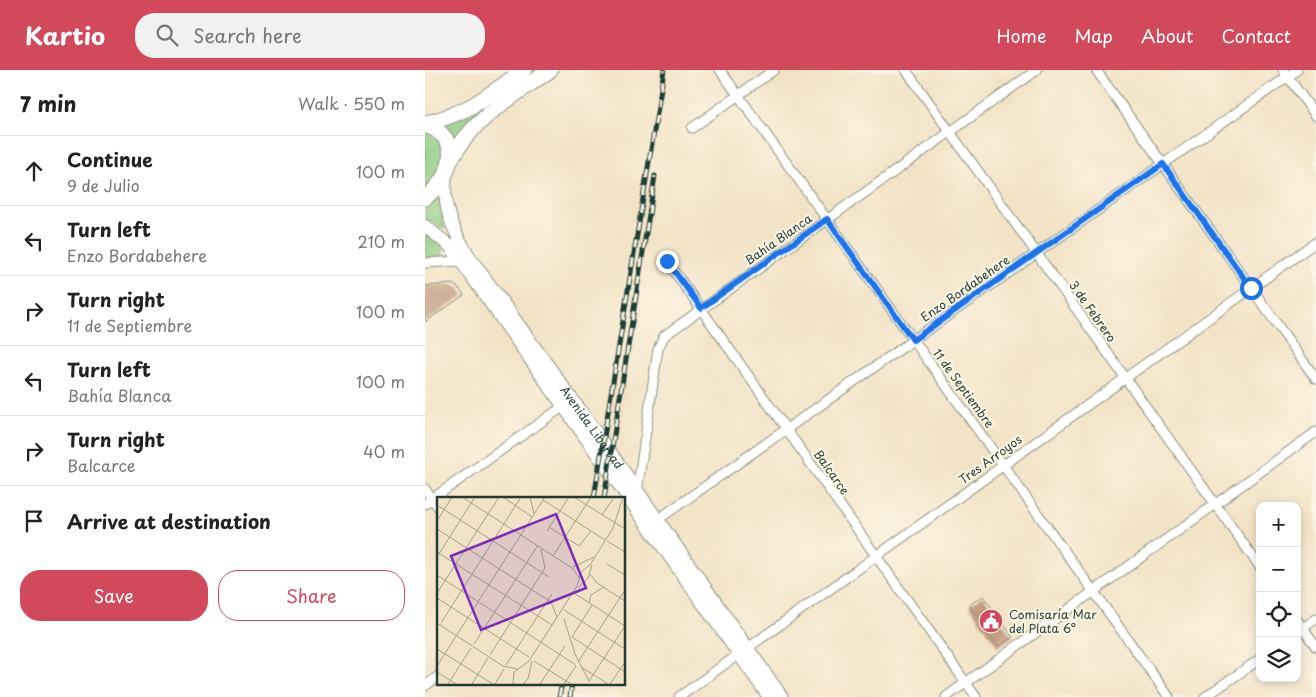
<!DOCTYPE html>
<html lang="en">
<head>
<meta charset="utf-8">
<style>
	body { margin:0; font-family:"Playpen Sans",sans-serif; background:#f2f2f2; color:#222 }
	.controls { position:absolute; right:15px; bottom:15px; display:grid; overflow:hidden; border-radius:10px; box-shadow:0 2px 8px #0003 }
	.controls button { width:45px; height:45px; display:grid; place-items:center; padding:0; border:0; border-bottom:1px solid #e0e0e0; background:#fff; color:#222; font:25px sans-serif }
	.stop { position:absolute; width:15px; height:15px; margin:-11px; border:4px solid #1a73e8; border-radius:50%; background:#fff }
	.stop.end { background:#1a73e8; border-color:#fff; box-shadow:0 1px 5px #0008 }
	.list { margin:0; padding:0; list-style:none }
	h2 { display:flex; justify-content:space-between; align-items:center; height:65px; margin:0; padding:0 20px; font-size:21px }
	h2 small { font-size:16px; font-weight:400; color:#767676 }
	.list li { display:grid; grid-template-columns:32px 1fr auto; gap:15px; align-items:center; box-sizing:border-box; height:70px; padding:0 20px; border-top:1px solid #e0e0e0 }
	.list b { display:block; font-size:19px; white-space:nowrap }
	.list p { margin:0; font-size:16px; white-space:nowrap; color:#767676 }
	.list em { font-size:16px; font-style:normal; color:#767676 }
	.actions { display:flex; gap:10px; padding:15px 20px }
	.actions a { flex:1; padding:11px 0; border:1px solid #d1495b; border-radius:20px; text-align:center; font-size:18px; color:#d1495b }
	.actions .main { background:#d1495b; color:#fff }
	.icon { flex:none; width:28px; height:28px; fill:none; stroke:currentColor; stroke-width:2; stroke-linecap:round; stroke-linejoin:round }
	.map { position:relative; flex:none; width:891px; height:627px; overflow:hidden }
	header { display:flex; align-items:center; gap:30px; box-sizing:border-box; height:70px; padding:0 25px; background:#d1495b; color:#fff }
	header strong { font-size:24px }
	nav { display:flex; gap:28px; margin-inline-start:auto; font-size:18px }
	.search { width:350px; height:45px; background:#f2f2f2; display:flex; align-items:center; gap:12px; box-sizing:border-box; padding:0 18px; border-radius:20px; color:#767676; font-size:19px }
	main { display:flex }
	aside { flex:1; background:#fff }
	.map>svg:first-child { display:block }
</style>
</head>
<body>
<header>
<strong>Kartio</strong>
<div class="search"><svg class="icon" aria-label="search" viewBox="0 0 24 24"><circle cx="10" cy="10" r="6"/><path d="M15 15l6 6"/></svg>Search here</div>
<nav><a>Home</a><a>Map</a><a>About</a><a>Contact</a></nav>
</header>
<main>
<aside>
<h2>7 min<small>Walk · 550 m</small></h2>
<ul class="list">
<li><svg class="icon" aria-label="ahead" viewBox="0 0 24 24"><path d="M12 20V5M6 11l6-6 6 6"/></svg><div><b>Continue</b><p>9 de Julio</p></div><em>100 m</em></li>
<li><svg class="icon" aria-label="left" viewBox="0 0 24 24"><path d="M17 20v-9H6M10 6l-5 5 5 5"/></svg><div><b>Turn left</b><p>Enzo Bordabehere</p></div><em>210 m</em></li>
<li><svg class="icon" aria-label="right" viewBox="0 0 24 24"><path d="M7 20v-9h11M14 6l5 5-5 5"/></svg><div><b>Turn right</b><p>11 de Septiembre</p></div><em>100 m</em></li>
<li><svg class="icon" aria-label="left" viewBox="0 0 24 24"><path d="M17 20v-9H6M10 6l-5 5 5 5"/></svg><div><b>Turn left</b><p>Bahía Blanca</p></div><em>100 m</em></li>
<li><svg class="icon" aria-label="right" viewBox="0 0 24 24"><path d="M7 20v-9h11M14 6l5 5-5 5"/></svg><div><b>Turn right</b><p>Balcarce</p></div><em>40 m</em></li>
<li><svg class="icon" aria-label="arrive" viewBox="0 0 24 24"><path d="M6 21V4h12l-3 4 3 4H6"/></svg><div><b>Arrive at destination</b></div></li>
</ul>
<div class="actions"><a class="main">Save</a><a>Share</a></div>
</aside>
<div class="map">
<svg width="891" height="627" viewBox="0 0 891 627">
	<rect width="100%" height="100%" fill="#fcf5e5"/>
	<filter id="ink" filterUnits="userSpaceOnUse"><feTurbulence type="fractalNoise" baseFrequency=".02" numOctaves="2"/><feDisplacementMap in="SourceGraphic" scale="10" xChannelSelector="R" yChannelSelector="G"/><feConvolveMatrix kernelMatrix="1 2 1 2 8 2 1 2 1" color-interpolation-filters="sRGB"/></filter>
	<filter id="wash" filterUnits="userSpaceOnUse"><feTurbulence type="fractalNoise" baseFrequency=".0096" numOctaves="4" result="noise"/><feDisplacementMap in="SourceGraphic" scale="20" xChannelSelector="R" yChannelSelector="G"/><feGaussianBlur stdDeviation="1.12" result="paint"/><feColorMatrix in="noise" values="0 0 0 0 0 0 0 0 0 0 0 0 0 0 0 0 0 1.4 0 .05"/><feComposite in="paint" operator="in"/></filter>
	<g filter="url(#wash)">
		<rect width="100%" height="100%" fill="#f3e3c6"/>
		<g fill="#8acb83" stroke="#54845c">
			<path d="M107,0H116L29,74L16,55L47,43Z"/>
			<path d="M0,61C31,80 18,99 0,121Z"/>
			<path d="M15,124L16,144L20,159L0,148V136Z"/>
			<path d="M0,163L18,178V186L0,188Z"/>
		</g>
		<g id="blocks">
			<g fill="#c39b81">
				<path d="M27,214L34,218L39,225L0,252V216Z"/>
				<path d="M558,526L588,567L573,577L544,535Z"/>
			</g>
		</g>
	</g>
	<g filter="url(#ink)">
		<use href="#blocks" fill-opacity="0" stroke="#89907d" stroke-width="1"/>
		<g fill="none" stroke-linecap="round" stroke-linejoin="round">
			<g stroke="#89907d" stroke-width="11">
				<g id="minor">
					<path d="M295,0L744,627"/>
					<path d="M481,0L835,497"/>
					<path d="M671,0L891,309"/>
					<path d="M858,0L891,46"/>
					<path d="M267,58L349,0"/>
					<path d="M242,191L551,627"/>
					<path d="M0,193L35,191"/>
					<path d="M0,419L14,438"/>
					<path d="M212,422L233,279L239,266L612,0"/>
					<path d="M0,434L143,333"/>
					<path d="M228,453L872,0"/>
					<path d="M872,550L891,577"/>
					<path d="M872,562L891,549"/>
					<path d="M0,616L14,606"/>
					<path d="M254,627L891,172"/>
					<path d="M521,627L891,362"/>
					<path d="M780,627L835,589"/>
				</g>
			</g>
			<g stroke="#89907d" stroke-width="14">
				<g id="secondary">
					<path id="s1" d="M21,103C17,138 26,157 44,186L186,383L357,627"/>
					<path d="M0,156L25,176L344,627"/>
				</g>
			</g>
			<g stroke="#89907d" stroke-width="17">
				<g id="trunk">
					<path d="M0,53C41,45 66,24 99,0"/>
					<path d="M0,55C41,68 26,108 0,128"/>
					<path d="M26,90C46,49 89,26 125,0"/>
				</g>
			</g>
			<use href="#minor" stroke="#fff" stroke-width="9"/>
			<use href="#secondary" stroke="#fff" stroke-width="12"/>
			<use href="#trunk" stroke="#fff" stroke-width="15"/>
			<g stroke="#1f3d34" stroke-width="5">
				<g id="rail">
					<path d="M169,428L239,0"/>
					<path d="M179,428L230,106"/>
					<path d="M134,627L137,613"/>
					<path d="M145,627L147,613"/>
				</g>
			</g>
			<use href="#rail" stroke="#fcf5e5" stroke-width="3" stroke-dasharray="9" stroke-linecap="butt"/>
		</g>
	</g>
	<g fill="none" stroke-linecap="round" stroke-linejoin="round" filter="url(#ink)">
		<path stroke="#1a73e8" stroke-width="6" d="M242,191L276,238L402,149L488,270L738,94L826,218"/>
	</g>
	<defs>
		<g id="civic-disc" transform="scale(1.25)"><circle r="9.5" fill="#d1495b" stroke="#fcf5e5"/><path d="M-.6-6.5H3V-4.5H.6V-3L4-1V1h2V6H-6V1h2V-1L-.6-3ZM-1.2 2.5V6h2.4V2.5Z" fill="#fff"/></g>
	</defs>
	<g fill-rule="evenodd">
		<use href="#civic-disc" x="566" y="551"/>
	</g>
	<g text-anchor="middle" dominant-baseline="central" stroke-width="4" stroke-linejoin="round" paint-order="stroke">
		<g font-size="12" fill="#1f3d34" stroke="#fcf5e5">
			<text transform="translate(353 169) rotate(-35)">Bahía Blanca</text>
			<text transform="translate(540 218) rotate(-35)">Enzo Bordabehere</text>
			<text transform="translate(668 241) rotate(55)">3 de Febrero</text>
			<text transform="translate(539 318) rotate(54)">11 de Septiembre</text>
			<text stroke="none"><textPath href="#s1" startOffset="299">Avenida Libertad</textPath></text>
			<text transform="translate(565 389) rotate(-36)">Tres Arroyos</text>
			<text transform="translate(407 402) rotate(55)">Balcarce</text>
		</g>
		<g font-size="12" fill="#1f3d34" stroke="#fcf5e5" text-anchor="start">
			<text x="584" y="544">Comisaría Mar<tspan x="584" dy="14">del Plata 6°</tspan></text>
		</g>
	</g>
	<g transform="translate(12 427)">
		<rect width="188" height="188" fill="#f3e3c6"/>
		<path fill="none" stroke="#9ea18c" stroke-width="1" d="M25,0L135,71L142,80M66,0L95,20M93,0L97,17M137,0L188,32M106,3L168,43M0,8L112,80M165,18L176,2M0,24L15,0M112,30L142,49L154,34M0,32L114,105L120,120M110,34L132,0M170,44L188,55M0,55L115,128M116,59L154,0M0,60L38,0M170,67L188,78M136,70L157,60M153,77L160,86L188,104M0,78L139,168M141,91L151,81L155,68M0,96L62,0M137,96L188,129M0,101L92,160M152,106L154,98L167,90M155,108L135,140L188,175M127,113L188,152M127,122L138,157L152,184L188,129M0,126L66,169L80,172M4,126L84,0M37,147L101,48M0,152L56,187M53,158L108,71L104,52M97,164L134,187M141,165L188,93M69,168L115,97M0,169L108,0M144,170L171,187M0,175L19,187M11,187L34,151M35,187L51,161M58,187L67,172M76,187L77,175L92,164L140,89L144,75L153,68L176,31L186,0M86,187L91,182L95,164M103,187L128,149M127,187L139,169M173,187L188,165"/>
		<path fill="#7b2cbf" fill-opacity="0.15" stroke="#7b2cbf" stroke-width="2.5" d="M119,17L149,91L44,133L14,59Z"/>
		<rect width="188" height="188" fill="none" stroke="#1f3d34" stroke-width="2.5"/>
	</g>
</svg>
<div class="controls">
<button>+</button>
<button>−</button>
<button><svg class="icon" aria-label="locate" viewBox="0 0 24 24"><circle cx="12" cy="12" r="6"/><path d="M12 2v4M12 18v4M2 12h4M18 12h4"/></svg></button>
<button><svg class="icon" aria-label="layers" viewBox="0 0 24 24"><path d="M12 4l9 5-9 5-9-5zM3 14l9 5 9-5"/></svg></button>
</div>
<div class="stop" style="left:826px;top:218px"></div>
<div class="stop end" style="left:242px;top:191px"></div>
</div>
</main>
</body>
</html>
